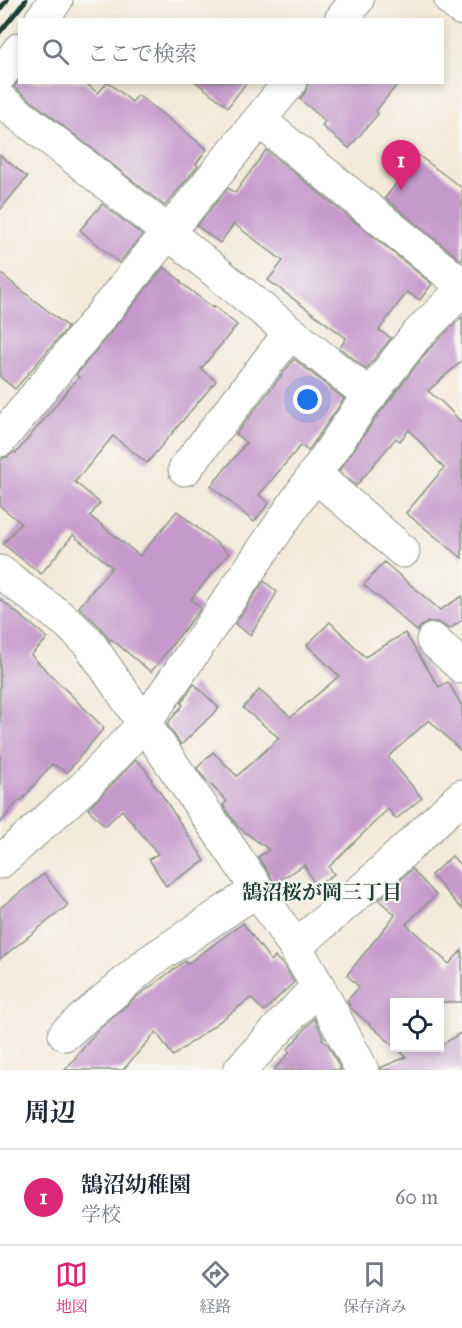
<!DOCTYPE html>
<html lang="ja">
<head>
<meta charset="utf-8">
<style>
	body { margin:0; font-family:"IM FELL Great Primer","Noto Serif JP",serif; background:#f6f6f7; color:#1f2937 }
	.controls { position:absolute; right:18px; bottom:18px; display:grid; overflow:hidden; border-radius:0px; box-shadow:0 3px 9px #0003 }
	.controls button { width:54px; height:54px; display:grid; place-items:center; padding:0; border:0; border-bottom:2px solid #e0e1e3; background:#fff; color:#1f2937; font:30px sans-serif }
	.you { position:absolute; left:308px; top:400px; width:21px; height:21px; margin:-15px; border:4px solid #fff; border-radius:50%; background:#1a73e8; box-shadow:0 0 0 9px #1a73e833 }
	.badge { display:grid; place-items:center; width:39px; height:39px; border-radius:50%; background:#db2777; color:#fff; font-size:20px; font-weight:700 }
	.pin { position:absolute; translate:-50% -50px; filter:drop-shadow(0 2px 3px #0008) }
	.pin::after { content:''; position:absolute; top:32px; width:21px; height:18px; background:inherit; clip-path:polygon(0 0,100% 0,50% 100%) }
	.list { margin:0; padding:0; list-style:none }
	h2 { display:flex; justify-content:space-between; align-items:center; height:78px; margin:0; padding:0 24px; font-size:26px }
	h2 small { font-size:20px; font-weight:400; color:#747a83 }
	.list li { display:grid; grid-template-columns:39px 1fr auto; gap:18px; align-items:center; box-sizing:border-box; height:96px; padding:0 24px; border-top:2px solid #e0e1e3 }
	.list b { display:block; font-size:22px; white-space:nowrap }
	.list p { margin:0; font-size:20px; white-space:nowrap; color:#747a83 }
	.list em { font-size:20px; font-style:normal; color:#747a83 }
	.icon { flex:none; width:33px; height:33px; fill:none; stroke:currentColor; stroke-width:2; stroke-linecap:round; stroke-linejoin:round }
	.map { position:relative; flex:none; width:462px; height:1070px; overflow:hidden }
	.search { position:absolute; background:#fff; box-shadow:0 3px 9px #0003; left:18px; right:18px; top:18px; height:66px; display:flex; align-items:center; gap:15px; box-sizing:border-box; padding:0 21px; border-radius:0px; color:#747a83; font-size:22px }
	.sheet { height:174px; background:#fff }
	nav { display:flex; justify-content:space-around; align-items:center; box-sizing:border-box; height:84px; border-top:2px solid #e0e1e3; background:#fff; font-size:16px; color:#747a83 }
	nav a { display:grid; justify-items:center; gap:3px }
	nav .on { color:#db2777 }
	.map>svg:first-child { display:block }
</style>
</head>
<body>
<div class="map">
<svg width="462" height="1070" viewBox="0 0 462 1070">
	<rect width="100%" height="100%" fill="#f6f6f2"/>
	<filter id="ink" filterUnits="userSpaceOnUse"><feTurbulence type="fractalNoise" baseFrequency=".0167" numOctaves="2"/><feDisplacementMap in="SourceGraphic" scale="12" xChannelSelector="R" yChannelSelector="G"/><feConvolveMatrix kernelMatrix="1 2 1 2 8 2 1 2 1" color-interpolation-filters="sRGB"/></filter>
	<filter id="wash" filterUnits="userSpaceOnUse"><feTurbulence type="fractalNoise" baseFrequency=".008" numOctaves="4" result="noise"/><feDisplacementMap in="SourceGraphic" scale="24" xChannelSelector="R" yChannelSelector="G"/><feGaussianBlur stdDeviation="1.35" result="paint"/><feColorMatrix in="noise" values="0 0 0 0 0 0 0 0 0 0 0 0 0 0 0 0 0 1.4 0 .05"/><feComposite in="paint" operator="in"/></filter>
	<g filter="url(#wash)">
		<rect width="100%" height="100%" fill="#f4eada"/>
		<g id="blocks">
			<g fill="#c599cb">
				<path d="M20,80V82H84L98,93L108,82L132,102L138,95L207,149L196,164L198,166L165,206L14,87Z"/>
				<path d="M196,82H247L228,107Z"/>
				<path d="M308,82H399L376,111L378,114L349,148L322,126L325,121L300,99L305,93Z"/>
				<path d="M266,150L432,284L420,300L407,292L379,330L391,338L366,369L340,348L346,338L268,280L283,261L234,224L220,243L197,226L228,188L235,193Z"/>
				<path d="M0,155L27,177L0,210Z"/>
				<path d="M418,155L462,188V261L385,198Z"/>
				<path d="M102,204L142,235L119,263L80,230Z"/>
				<path d="M164,267L181,281L180,282L213,308L214,306L237,325L201,369L216,381L147,463L113,436L75,482L100,503L90,516L140,556L177,511L229,553L191,599L201,608L151,672L111,639L110,641L101,628L79,607L112,567L73,535L41,574L3,544L21,523L0,506V462L3,458L7,457L14,452L16,453L79,377L76,375Z"/>
				<path d="M0,273L68,327L15,389L0,377Z"/>
				<path d="M462,317V361L428,391L443,403L462,423V558L406,513L444,468L409,430L400,441L396,438L356,486L339,471L375,419L429,349Z"/>
				<path d="M294,359L344,399L308,451L301,445L259,495L269,503L254,522L211,486L246,443L236,434Z"/>
				<path d="M384,562L440,610L462,596V620L449,629L438,622H428L420,627L417,631L364,585Z"/>
				<path d="M264,581L277,592L266,612L250,635L235,624Z"/>
				<path d="M0,599L48,638L31,655L104,728L67,772L52,764L21,801L19,800L0,823Z"/>
				<path d="M330,622L365,657L405,633L439,687L448,682L462,706V752L429,720L388,757L422,798L396,819L388,809L329,867L334,874L316,886L304,865L275,883L258,857L269,850L238,827L223,805L227,801L206,780L197,768L213,752L237,776L279,738L243,708L259,690L291,717L339,676L307,645Z"/>
				<path d="M194,684L219,708L181,745L167,724L183,705L181,703Z"/>
				<path d="M136,760L145,769L152,780L151,781L160,792L205,861L166,886L149,859L158,854L122,810L105,826L88,809Z"/>
				<path d="M452,856L462,867V909L431,875Z"/>
				<path d="M412,869L436,895L406,924L449,964L462,950V1002H394V1046L351,1008L347,1001L359,987L347,975L395,915L379,900Z"/>
				<path d="M44,874L68,905L0,959V908Z"/>
				<path d="M243,923L271,961L275,957L285,967L294,982L264,1011L251,998L173,1056L156,1032L123,1070H65L100,1028L134,999L185,961L187,964Z"/>
				<path d="M314,1018L323,1037L322,1039L328,1045L341,1070H274L290,1052L287,1050Z"/>
				<path d="M462,1032V1070H381L380,1068L406,1057L396,1047H440V1046Z"/>
			</g>
		</g>
	</g>
	<g filter="url(#ink)">
		<use href="#blocks" fill-opacity="0" stroke="#8a9487" stroke-width="1.5"/>
		<g fill="none" stroke-linecap="round" stroke-linejoin="round">
			<g stroke="#8a9487" stroke-width="35">
				<g id="minor">
					<path d="M451,0L462,9"/>
					<path d="M41,20L56,0"/>
					<path d="M341,20L357,0"/>
					<path d="M0,75L20,49"/>
					<path d="M0,100C126,195 246,298 370,396"/>
					<path d="M259,120L462,285"/>
					<path d="M0,440L290,82"/>
					<path d="M185,469L290,333"/>
					<path d="M314,474L403,551"/>
					<path d="M0,572L67,622L88,642L236,857L295,947L318,986L362,1070"/>
					<path d="M433,640L462,667"/>
					<path d="M0,862L84,787L144,724L360,408L415,337L462,290"/>
					<path d="M295,947L370,883L462,796"/>
					<path d="M65,1034L149,962L257,890"/>
					<path d="M240,1070L318,986"/>
				</g>
			</g>
			<use href="#minor" stroke="#fff" stroke-width="33"/>
			<g stroke="#1f3d34" stroke-width="4.5">
				<path d="M0,9L7,0"/>
				<path d="M0,32L26,0"/>
			</g>
		</g>
	</g>
	<g text-anchor="middle" dominant-baseline="central" stroke-width="4.5" stroke-linejoin="round" paint-order="stroke">
		<g font-size="20" font-weight="bold" fill="#1f3d34" stroke="#f6f6f2">
			<text x="322" y="892">鵠沼桜が岡三丁目</text>
		</g>
	</g>
</svg>
<div class="controls">
<button><svg class="icon" aria-label="locate" viewBox="0 0 24 24"><circle cx="12" cy="12" r="6"/><path d="M12 2v4M12 18v4M2 12h4M18 12h4"/></svg></button>
</div>
<div class="you"></div>
<div class="pin badge" style="left:401px;top:190px">1</div>
<div class="search"><svg class="icon" aria-label="search" viewBox="0 0 24 24"><circle cx="10" cy="10" r="6"/><path d="M15 15l6 6"/></svg>ここで検索</div>
</div>
<section class="sheet">
<h2>周辺<small></small></h2>
<ul class="list">
<li><span class="badge">1</span><div><b>鵠沼幼稚園</b><p>学校</p></div><em>60 m</em></li>
</ul>
</section>
<nav>
<a class="on"><svg class="icon" aria-label="map" viewBox="0 0 24 24"><path d="M3 6l6-2 6 2 6-2v14l-6 2-6-2-6 2zM9 4v14M15 6v14"/></svg>地図</a>
<a><svg class="icon" aria-label="directions" viewBox="0 0 24 24"><path d="M12 3l9 9-9 9-9-9zM9 14v-3h6M13 9l2 2-2 2"/></svg>経路</a>
<a><svg class="icon" aria-label="saved" viewBox="0 0 24 24"><path d="M7 4h10v16l-5-4-5 4z"/></svg>保存済み</a>
</nav>
</body>
</html>
